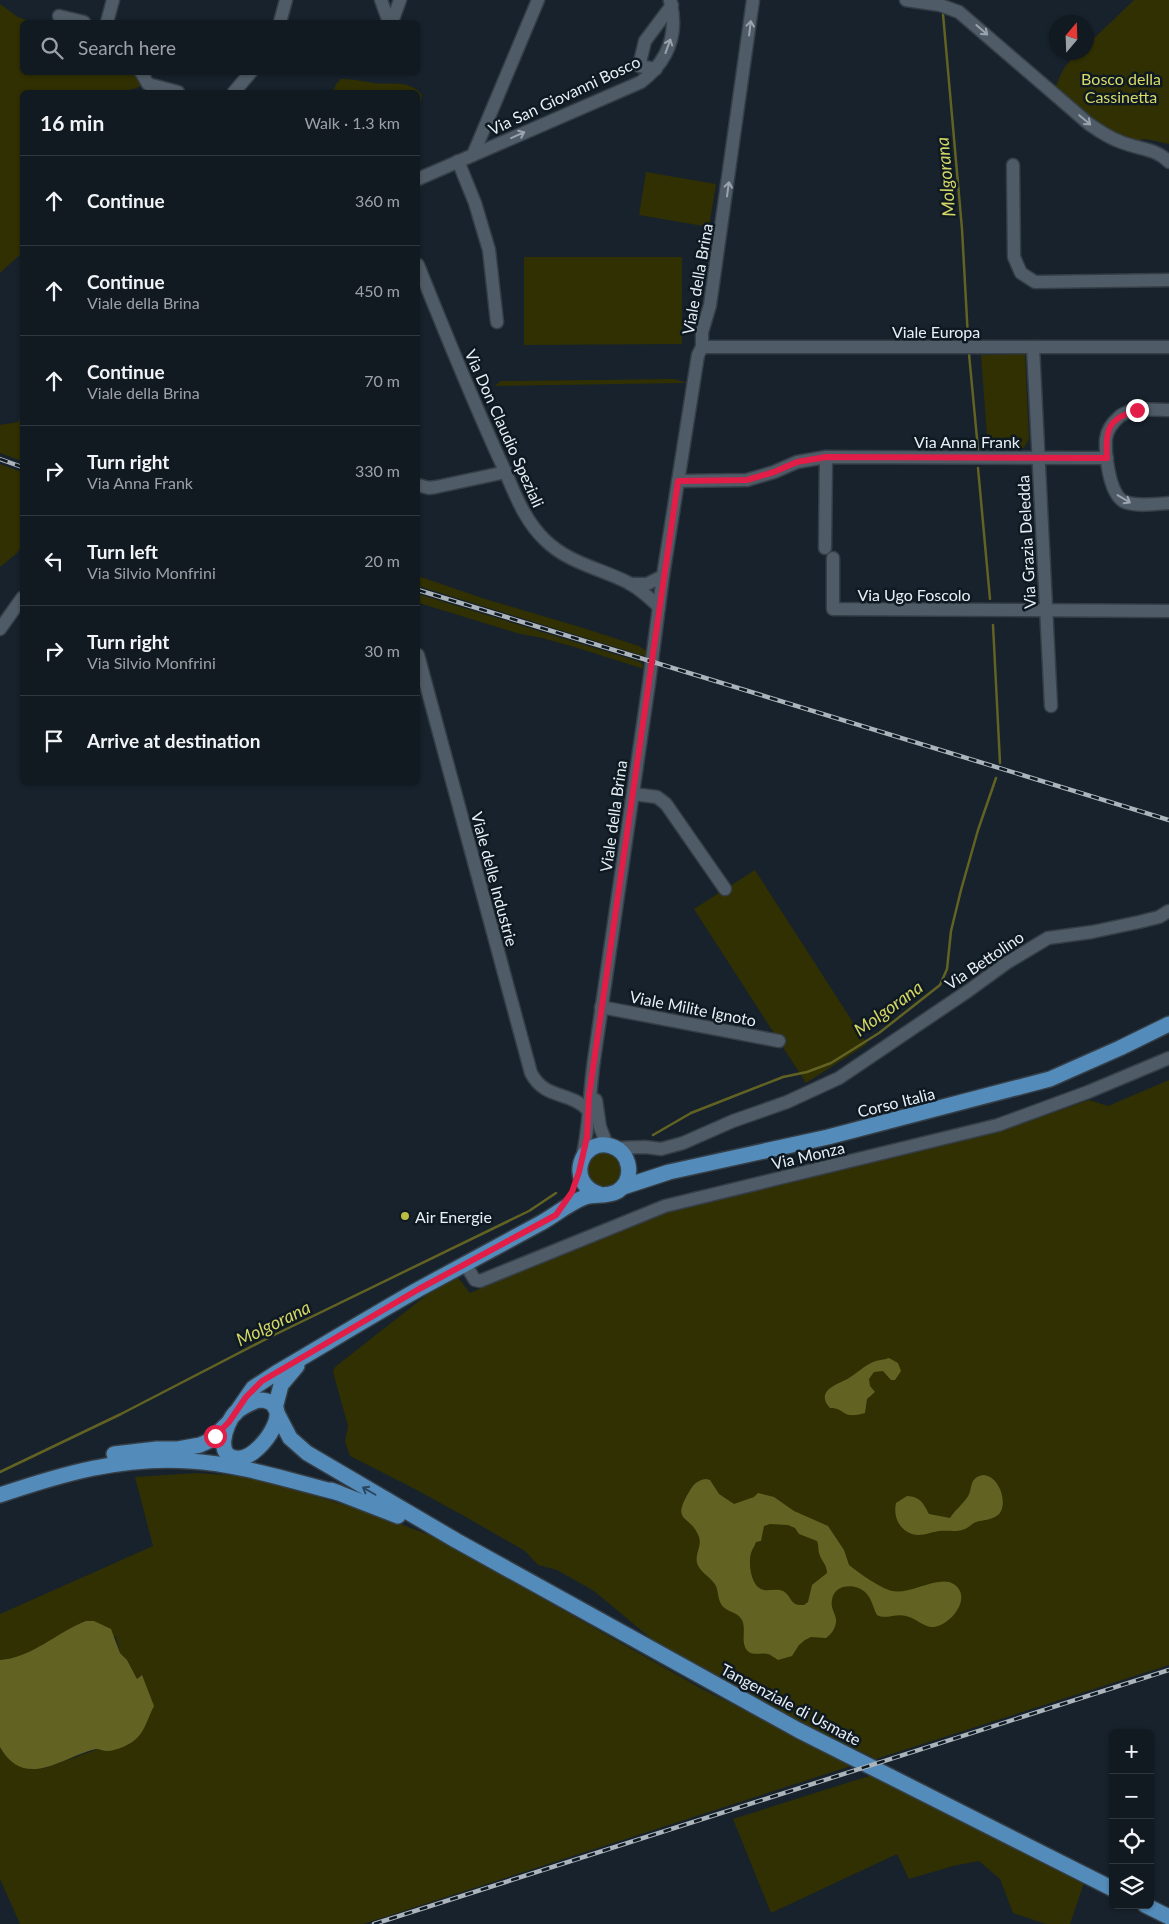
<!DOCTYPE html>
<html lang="en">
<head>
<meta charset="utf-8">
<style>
	body { margin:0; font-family:Lato,sans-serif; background:#1a232a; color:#f1f3f6 }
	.controls { position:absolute; right:15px; bottom:15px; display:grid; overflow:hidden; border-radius:8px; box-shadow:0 1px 4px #0004 }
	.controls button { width:45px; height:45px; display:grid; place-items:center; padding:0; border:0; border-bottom:1px solid #30383f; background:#111a21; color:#f1f3f6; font:25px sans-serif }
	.compass { position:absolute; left:1049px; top:15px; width:45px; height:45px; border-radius:50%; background:#111a21; box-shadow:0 1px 4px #0004; rotate:19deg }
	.stop { position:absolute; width:15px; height:15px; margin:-11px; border:4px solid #e11d48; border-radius:50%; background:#fff }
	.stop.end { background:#e11d48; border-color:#fff; box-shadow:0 1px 5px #0008 }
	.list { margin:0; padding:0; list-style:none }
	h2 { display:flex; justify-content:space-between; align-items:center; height:65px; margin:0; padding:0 20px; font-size:21px }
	h2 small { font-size:16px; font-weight:400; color:#9ca1a5 }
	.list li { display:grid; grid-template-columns:32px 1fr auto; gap:15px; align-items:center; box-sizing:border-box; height:90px; padding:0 20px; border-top:1px solid #30383f }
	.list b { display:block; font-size:19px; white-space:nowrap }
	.list p { margin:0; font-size:16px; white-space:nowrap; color:#9ca1a5 }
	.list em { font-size:16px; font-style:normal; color:#9ca1a5 }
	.icon { flex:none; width:28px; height:28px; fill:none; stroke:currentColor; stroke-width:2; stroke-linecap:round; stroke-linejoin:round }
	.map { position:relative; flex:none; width:1169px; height:1924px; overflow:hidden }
	.search { position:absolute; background:#111a21; box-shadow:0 1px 4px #0004; left:20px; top:20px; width:400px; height:55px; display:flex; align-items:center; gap:12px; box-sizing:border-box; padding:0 18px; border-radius:8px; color:#9ca1a5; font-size:19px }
	.panel { position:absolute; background:#111a21; box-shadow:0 1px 4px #0004; left:20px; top:90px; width:400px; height:695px; border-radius:8px }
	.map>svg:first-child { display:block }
</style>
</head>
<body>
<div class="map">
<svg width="1169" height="1924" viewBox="0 0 1169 1924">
	<rect width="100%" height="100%" fill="#17222c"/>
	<g fill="#303002">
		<path d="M1134,0H1169V144L1145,139L1123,143L1052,91C1057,86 1057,83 1060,76C1064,67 1071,59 1078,53L1086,52L1087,45Z"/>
		<path d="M0,4L18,17L32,22H46L59,19L75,22H22V72L135,73L142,85C124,98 48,92 22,92V253L0,273Z"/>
		<path d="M341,79C352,79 362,81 373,83C390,85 410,79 422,95L418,112V92H333L336,84Z"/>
		<path d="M646,172L716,184L709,227L639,215Z"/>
		<path d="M524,257H682V344L524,345Z"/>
		<path d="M1025,354L1029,439L1024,448L988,450L981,355Z"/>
		<path d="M675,379L687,383L494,386L501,381Z"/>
		<path d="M22,415V461L0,453V425L18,422Z"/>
		<path d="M0,464L22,472V545L17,553L0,567Z"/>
		<path d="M418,576L485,599L580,627L639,646L648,652L647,657L418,586Z"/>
		<path d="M418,594L634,660L642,663L644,669L581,649L542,638L520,634L419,603L418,602Z"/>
		<path d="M755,870L867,1044L806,1083L694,909Z"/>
		<path d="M1169,1080V1665L876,1759L805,1724L654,1641L594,1591L557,1570L538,1565L525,1551L464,1516L415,1489L350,1456L345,1442L348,1426L333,1372L335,1367L428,1294L457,1276L470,1293L557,1255L671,1211L1002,1131L1089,1100L1108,1106Z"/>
		<circle cx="604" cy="1171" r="18"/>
		<path d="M197,1473L239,1476L282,1486L374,1514L432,1536L702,1689L854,1765L363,1924H20L0,1879V1747L12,1762L31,1769L45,1768L98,1749L107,1751L123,1746L133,1741L141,1675L137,1679L127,1660L120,1653L116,1637L79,1624C55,1638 29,1658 0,1660V1614L153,1546L135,1477Z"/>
		<path d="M872,1775L1084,1883L1070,1924H1046L1013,1913L1000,1879L979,1861L953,1866L909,1879L897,1854L771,1913L733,1819Z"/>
	</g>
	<g fill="#626323" fill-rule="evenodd">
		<path d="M889,1358L898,1363L901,1371L895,1380H891L883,1371L874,1372L869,1379L870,1386L875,1392L867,1399L865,1413C840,1420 847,1408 830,1408C814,1390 839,1384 849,1378C857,1373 864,1366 873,1362C878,1360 883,1360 889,1358Z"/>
		<path d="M983,1475C992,1476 996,1481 1000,1489C1003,1496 1005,1509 998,1515C991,1520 983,1520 976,1522C971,1524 968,1529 962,1530C955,1532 947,1530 939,1531C931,1532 921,1537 912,1534C899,1530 893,1516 896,1503L907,1496C921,1497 923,1503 929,1514L950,1518C955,1510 961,1506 966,1499C974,1491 967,1478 983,1475Z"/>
		<path d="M706,1479L710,1480L719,1494L734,1504L754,1497L758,1493L774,1497L794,1511L828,1526L844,1550L849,1565C859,1573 880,1588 892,1591C911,1595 941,1573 955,1585C972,1598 951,1625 934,1627C924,1628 916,1618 906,1616C895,1613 886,1620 877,1615C873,1608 872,1599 866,1593C857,1583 834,1583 832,1600C830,1609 837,1615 836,1622C835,1630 831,1634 826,1638L811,1637L805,1640L799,1645L792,1656L778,1660C775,1658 771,1655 768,1654C762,1652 755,1656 749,1652C739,1644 747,1630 742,1620C737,1611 725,1612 721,1604C717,1597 719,1589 714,1583C709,1576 699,1571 697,1563C695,1553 702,1546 699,1537C691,1514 670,1524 689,1492C693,1485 697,1480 706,1479ZM770,1524L788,1525L795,1528L799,1534L817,1541C819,1546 818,1549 819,1553C821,1561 827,1564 827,1573L812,1585L808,1602L804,1605C789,1606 793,1597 783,1591C777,1588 770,1591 764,1590C751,1588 748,1564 751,1553C752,1549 755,1546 756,1542L761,1541L764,1526Z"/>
		<path d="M86,1621H94L111,1629L120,1653L127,1660L137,1679L142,1675L154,1706C149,1715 145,1730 138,1737C132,1744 116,1751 107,1751C103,1751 100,1749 96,1749C62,1757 25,1791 0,1747V1660C32,1658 57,1632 86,1621Z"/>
	</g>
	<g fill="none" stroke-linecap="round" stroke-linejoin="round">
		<g stroke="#626323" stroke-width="2.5">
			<path d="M943,14L962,229L968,338"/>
			<path d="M969,354L978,449"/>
			<path d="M978,468L990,599"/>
			<path d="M993,625L1000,763"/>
			<path d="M653,1135L691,1113L783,1077L807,1072L831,1063L879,1033L940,985L947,969L951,931L961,890L978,830L996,778"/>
			<path d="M0,1472L121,1414L268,1338L529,1211L556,1193"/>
		</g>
		<g stroke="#353e46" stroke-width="15">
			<g id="minor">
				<path d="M381,0L389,22"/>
				<path d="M906,0L940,5L959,12L1089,124C1099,131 1109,138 1121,142C1137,149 1156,148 1169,162"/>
				<path d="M59,16L84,22"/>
				<path d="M107,22L113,0"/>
				<path d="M280,22L286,0"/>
				<path d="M392,22L400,0"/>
				<path d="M656,69L639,66L645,41L672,5L670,1"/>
				<path d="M141,72L148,84L178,92"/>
				<path d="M234,92L251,72"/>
				<path d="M473,155L538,0"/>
				<path d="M458,161L475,203L489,250L497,322"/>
				<path d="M1013,165L1014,257L1021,273L1035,282L1169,280"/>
				<path d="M418,179L641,82C668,61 679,34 670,0"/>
				<path d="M418,265C444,330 470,394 499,458C513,487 521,517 545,540C568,563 602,569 629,583C641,590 650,598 659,607"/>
				<path d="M702,347H1169"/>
				<path d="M1033,347L1051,706"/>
				<path d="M1169,410C1154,410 1132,407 1120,416C1113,422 1107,430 1106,439C1105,454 1109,492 1123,501C1133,507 1157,504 1169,503"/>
				<path d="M678,481L747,480L774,472L797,462L826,457L1107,458"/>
				<path d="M418,485L429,488L436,487L506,472"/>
				<path d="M825,548L826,457"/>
				<path d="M833,558V609L1169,611"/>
				<path d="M630,584H647L663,576"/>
				<path d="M0,629L22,598"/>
				<path d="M418,655L531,1073C545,1100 570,1091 588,1110"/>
				<path d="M633,794L657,797L666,804L725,889"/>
				<path d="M601,1007L779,1041"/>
				<path d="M596,1100L600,1127L607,1145"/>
				<path d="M616,1148L645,1147L661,1149L683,1143L733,1121L787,1102L839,1078L968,991L1008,962L1048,938L1092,932L1139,922L1159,917L1169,911"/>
				<path d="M582,1158C590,1126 589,1093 594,1060L649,683L663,576L698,355L702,347V332L710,305L753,0"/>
				<path d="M465,1264L475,1280L480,1281L665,1206L998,1125L1088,1092L1169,1058"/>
			</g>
		</g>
		<g stroke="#353e46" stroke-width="18">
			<g id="major">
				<path d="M623,1187L669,1172L828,1137L1050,1079L1120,1048L1169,1024"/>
				<path d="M259,1400C300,1401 261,1456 241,1458C213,1461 225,1424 235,1413C242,1407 250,1403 259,1400Z"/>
				<path d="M275,1408L281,1385L297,1366"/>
				<path d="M235,1414L253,1388L276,1373C324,1345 371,1316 419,1289C459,1267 499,1246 539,1224C554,1216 569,1203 585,1197C595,1194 608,1197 618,1191C635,1179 631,1152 611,1146C581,1137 565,1183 599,1194"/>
				<path d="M278,1415L290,1438L307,1453L457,1541L798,1730L1113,1889"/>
				<path d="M114,1454L157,1449H178L200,1445L211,1440L229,1422"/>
				<path d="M331,1490L398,1516"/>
				<path d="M0,1495C62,1474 123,1456 190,1461C240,1464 291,1481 339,1493"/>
				<path d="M1145,1905L1169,1917"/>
			</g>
		</g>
		<use href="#minor" stroke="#4f5b66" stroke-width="12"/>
		<use href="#major" stroke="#538cba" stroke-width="15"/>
		<g stroke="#abb3bb" stroke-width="4.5">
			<g id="rail">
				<path d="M0,459L22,467"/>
				<path d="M418,590L1169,820"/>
				<path d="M374,1924L1169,1670"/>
			</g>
		</g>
		<use href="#rail" stroke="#0e1922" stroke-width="2.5" stroke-dasharray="8" stroke-linecap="butt"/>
	</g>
	<defs><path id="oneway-shaft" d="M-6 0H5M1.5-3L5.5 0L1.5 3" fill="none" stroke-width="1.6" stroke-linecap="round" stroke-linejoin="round" transform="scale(1.25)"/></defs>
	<g stroke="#9ba4ae">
		<use href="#oneway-shaft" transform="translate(750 28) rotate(-83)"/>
		<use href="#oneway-shaft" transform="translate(982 30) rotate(41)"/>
		<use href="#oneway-shaft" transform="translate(668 46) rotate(-70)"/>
		<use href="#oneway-shaft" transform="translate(1085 120) rotate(40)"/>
		<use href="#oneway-shaft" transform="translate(518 135) rotate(-24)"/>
		<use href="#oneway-shaft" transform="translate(728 189) rotate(-82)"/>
		<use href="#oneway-shaft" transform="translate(1124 499) rotate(31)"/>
	</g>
	<use stroke="#2a475f" href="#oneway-shaft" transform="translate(369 1491) rotate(-150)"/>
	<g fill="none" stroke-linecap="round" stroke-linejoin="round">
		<path stroke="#e11d48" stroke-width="6" d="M215,1436L229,1422L246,1397L262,1381L419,1289L556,1215L572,1192L579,1172L587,1137L589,1096L678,481L747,480L774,472L797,462L826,457L1107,458C1105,429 1108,419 1137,410"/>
	</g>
	<circle fill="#bdbf43" stroke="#0e1922" stroke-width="2" cx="405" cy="1216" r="5"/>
	<g text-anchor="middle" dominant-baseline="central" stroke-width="5" stroke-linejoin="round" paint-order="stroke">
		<g font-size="16" fill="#d8da68" stroke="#0e1922">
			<text x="1121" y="78">Bosco della<tspan x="1121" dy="18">Cassinetta</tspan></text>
		</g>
		<g font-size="16" fill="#e7eef5" stroke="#0e1922">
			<text transform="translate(564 95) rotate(-25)">Via San Giovanni Bosco</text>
			<text transform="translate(697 279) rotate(-80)">Viale della Brina</text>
			<text x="936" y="331">Viale Europa</text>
			<text transform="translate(505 428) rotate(66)">Via Don Claudio Speziali</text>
			<text x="967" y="441">Via Anna Frank</text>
			<text transform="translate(1026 542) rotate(-93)">Via Grazia Deledda</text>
			<text x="914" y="594">Via Ugo Foscolo</text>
			<text transform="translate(613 816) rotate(-82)">Viale della Brina</text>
			<text transform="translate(495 879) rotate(75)">Viale delle Industrie</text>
			<text transform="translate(984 960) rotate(-34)">Via Bettolino</text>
			<text transform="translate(693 1008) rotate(11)">Viale Milite Ignoto</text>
			<text transform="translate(896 1102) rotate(-14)">Corso Italia</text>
			<text transform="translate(808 1155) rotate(-13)">Via Monza</text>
			<text transform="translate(791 1704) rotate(28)">Tangenziale di Usmate</text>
		</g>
		<g font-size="16" fill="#e7eef5" stroke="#0e1922" text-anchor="start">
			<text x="415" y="1216">Air Energie</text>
		</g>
		<g font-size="18" font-style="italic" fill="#d4d664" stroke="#0e1922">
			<text transform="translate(945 177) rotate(-95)">Molgorana</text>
			<text transform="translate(888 1008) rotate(-36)">Molgorana</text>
			<text transform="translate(273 1323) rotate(-26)">Molgorana</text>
		</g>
	</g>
</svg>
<div class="controls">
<button>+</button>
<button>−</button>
<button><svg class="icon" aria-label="locate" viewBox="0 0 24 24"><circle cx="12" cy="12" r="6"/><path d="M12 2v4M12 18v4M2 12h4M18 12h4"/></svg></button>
<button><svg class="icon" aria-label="layers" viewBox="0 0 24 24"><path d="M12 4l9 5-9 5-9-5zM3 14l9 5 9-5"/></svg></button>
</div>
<svg class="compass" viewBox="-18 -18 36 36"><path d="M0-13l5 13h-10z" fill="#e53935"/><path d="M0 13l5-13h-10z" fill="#9ca1a5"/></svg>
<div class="stop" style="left:215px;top:1436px"></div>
<div class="stop end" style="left:1137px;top:410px"></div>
<div class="search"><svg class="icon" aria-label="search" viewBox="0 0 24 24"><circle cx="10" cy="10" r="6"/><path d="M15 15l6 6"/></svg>Search here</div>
<section class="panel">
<h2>16 min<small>Walk · 1.3 km</small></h2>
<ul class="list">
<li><svg class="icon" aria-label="ahead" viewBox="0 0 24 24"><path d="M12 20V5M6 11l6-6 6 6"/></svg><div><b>Continue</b></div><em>360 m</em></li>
<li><svg class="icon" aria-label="ahead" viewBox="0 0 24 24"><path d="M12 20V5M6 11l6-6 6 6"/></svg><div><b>Continue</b><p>Viale della Brina</p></div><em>450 m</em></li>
<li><svg class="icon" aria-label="ahead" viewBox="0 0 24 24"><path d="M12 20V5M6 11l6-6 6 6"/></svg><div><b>Continue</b><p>Viale della Brina</p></div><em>70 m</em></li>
<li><svg class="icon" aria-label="right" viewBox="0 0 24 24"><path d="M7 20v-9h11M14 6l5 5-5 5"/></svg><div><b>Turn right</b><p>Via Anna Frank</p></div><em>330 m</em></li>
<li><svg class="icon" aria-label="left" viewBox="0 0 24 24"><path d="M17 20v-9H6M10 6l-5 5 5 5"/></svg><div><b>Turn left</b><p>Via Silvio Monfrini</p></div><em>20 m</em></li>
<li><svg class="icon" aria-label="right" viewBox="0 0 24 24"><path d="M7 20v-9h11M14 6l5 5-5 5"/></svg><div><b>Turn right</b><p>Via Silvio Monfrini</p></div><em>30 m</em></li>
<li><svg class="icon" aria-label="arrive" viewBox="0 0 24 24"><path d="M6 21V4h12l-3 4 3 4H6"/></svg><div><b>Arrive at destination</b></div></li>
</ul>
</section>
</div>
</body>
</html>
